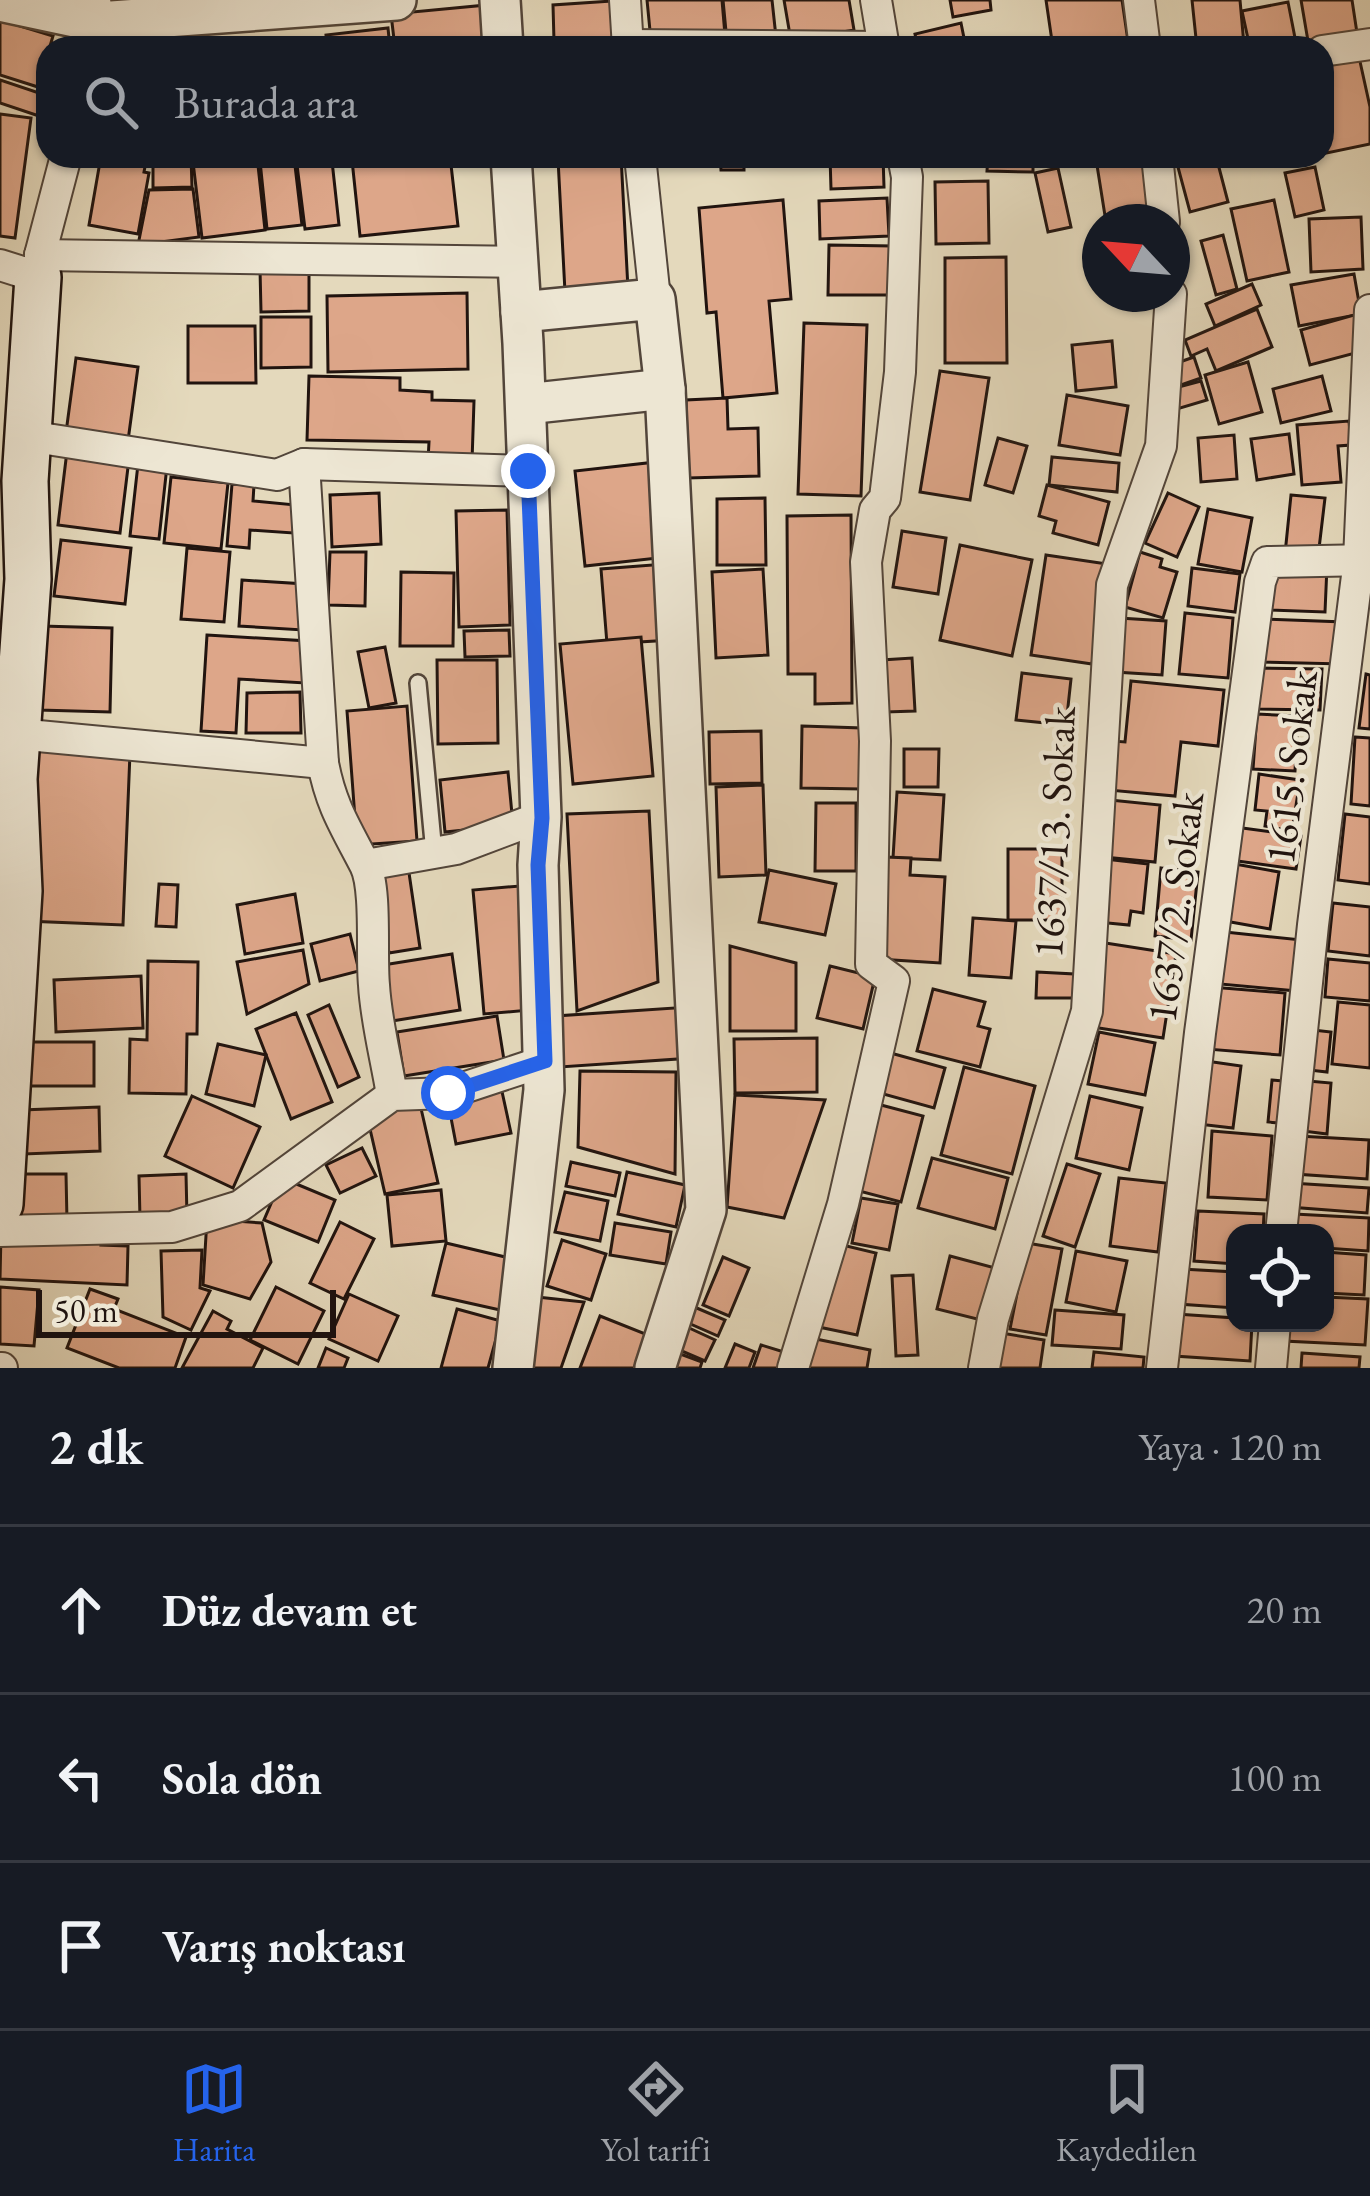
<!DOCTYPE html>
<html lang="tr">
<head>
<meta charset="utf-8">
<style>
	body { margin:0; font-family:"EB Garamond",serif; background:#242831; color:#f1f3f6 }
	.controls { position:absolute; right:36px; bottom:36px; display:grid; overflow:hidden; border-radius:24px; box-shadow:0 3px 9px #0004 }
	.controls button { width:108px; height:108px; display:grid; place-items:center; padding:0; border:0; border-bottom:3px solid #363941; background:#171b24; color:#f1f3f6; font:60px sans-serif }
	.compass { position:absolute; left:1082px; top:204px; width:108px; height:108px; border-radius:50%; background:#171b24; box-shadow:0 3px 9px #0004; rotate:296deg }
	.scale { position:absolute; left:36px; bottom:30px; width:300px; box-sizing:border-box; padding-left:12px; border:6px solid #21140f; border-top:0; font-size:33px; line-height:42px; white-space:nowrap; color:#21140f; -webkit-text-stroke:9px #ede6d3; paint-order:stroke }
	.stop { position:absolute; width:36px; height:36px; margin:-27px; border:9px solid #2563eb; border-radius:50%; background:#fff }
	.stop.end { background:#2563eb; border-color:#fff; box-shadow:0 3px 12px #0008 }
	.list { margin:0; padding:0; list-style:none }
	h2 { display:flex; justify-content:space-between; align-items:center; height:156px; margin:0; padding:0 48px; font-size:51px }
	h2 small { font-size:39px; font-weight:400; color:#9ea1a6 }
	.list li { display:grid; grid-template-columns:78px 1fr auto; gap:36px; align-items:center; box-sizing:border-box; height:168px; padding:0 48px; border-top:3px solid #363941 }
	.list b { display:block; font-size:45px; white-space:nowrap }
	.list em { font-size:39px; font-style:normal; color:#9ea1a6 }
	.icon { flex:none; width:66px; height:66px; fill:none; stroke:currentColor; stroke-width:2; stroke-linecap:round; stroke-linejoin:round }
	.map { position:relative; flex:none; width:1370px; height:1368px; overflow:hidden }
	.search { position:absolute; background:#171b24; box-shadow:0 3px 9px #0004; left:36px; right:36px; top:36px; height:132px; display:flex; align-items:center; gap:30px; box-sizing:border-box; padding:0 42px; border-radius:36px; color:#9ea1a6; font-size:45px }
	.sheet { height:660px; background:#171b24 }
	nav { display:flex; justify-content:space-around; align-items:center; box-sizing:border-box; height:168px; border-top:3px solid #363941; background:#171b24; font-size:33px; color:#9ea1a6 }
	nav a { display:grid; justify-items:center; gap:6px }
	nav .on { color:#2563eb }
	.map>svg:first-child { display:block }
</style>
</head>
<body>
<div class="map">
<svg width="1370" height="1368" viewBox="0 0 1370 1368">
	<rect width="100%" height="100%" fill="#e4d9bc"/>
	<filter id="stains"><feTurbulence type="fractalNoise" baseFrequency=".00167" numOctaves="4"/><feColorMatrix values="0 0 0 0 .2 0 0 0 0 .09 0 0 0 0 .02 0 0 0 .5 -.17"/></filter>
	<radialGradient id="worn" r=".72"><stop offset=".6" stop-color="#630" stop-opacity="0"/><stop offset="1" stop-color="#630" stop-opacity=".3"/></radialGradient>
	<g fill="#dda689" stroke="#21140f" stroke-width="3">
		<path d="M647,0H722L725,35L651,41Z"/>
		<path d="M723,0H772L776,37L727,42Z"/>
		<path d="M784,0H849L854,30L791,41Z"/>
		<path d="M950,0H990L991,10L953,17Z"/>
		<path d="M1046,0H1122L1129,48H1053Z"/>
		<path d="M1192,0H1240L1244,45L1197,48Z"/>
		<path d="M1301,0H1352L1357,33L1308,41Z"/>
		<path d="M612,1L615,48H571L570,40L554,41L553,5Z"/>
		<path d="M1288,2L1296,43L1250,48L1242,11Z"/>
		<path d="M487,5L491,48H395L391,14Z"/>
		<path d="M0,20L53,36L38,87L0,75Z"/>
		<path d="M961,23L966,48H918L915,34Z"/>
		<path d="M104,26L170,29L169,48H103Z"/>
		<path d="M388,28L390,48H327L326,35Z"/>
		<path d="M1359,57L1370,107V144L1322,154V65Z"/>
		<path d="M0,80L48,96L42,117L0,103Z"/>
		<path d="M0,114L31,118L15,238L0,236Z"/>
		<path d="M101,156H147L144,172L149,173L138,234L89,225Z"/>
		<path d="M153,156H191L192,187L153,188Z"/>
		<path d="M257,156L265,230L202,238L193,162Z"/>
		<path d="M389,156H450L458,226L360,236L352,160Z"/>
		<path d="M570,156H621L628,289L565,292L558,159Z"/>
		<path d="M720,156H744V170H721Z"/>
		<path d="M830,156H883L884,187L831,189Z"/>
		<path d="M988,156H1033V172L987,171Z"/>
		<path d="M1111,156H1150L1158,213L1106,222L1096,159Z"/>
		<path d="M1175,156H1216L1228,202L1190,212Z"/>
		<path d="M294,157L302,225L267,229L260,161Z"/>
		<path d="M332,161L339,225L305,229L297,165Z"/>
		<path d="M1315,167L1324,210L1295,217L1285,173Z"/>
		<path d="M1058,168L1071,227L1048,232L1035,173Z"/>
		<path d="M988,181L989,243L936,244L935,182Z"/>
		<path d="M193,189L199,237L138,245L149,190Z"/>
		<path d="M887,198L889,236L820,239L819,201Z"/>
		<path d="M783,200L791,299L769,301L777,393L723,398L716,312L707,313L699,208Z"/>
		<path d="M1274,200L1289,272L1247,281L1231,209Z"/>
		<path d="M1361,217L1363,269L1311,272L1309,219Z"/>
		<path d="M1223,235L1237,289L1216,295L1201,241Z"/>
		<path d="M829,245L893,246L892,295H828Z"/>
		<path d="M1006,257L1007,363H945V258Z"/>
		<path d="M309,268V311L261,312L260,269Z"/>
		<path d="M1354,274L1361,314L1299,326L1291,285Z"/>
		<path d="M1252,284L1261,305L1215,326L1206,304Z"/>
		<path d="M467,293L468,369L328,372L327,296Z"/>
		<path d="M1257,309L1272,347L1216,371L1207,349L1191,356L1185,340Z"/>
		<path d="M1354,315L1363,351L1310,365L1301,330Z"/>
		<path d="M261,317H311V367L261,368Z"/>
		<path d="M804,323L867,325L861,496L798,494Z"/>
		<path d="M188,326H255L256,383H188Z"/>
		<path d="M1112,341L1116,387L1076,391L1072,345Z"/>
		<path d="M1194,357L1201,378L1181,385L1174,364Z"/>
		<path d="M76,358L138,367L127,448L65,440Z"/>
		<path d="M1248,362L1262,412L1219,424L1205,375Z"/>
		<path d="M940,371L989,378L970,500L920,492Z"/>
		<path d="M309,376L400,378V390L432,392V400L474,401L472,462L428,461L429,442L307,440Z"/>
		<path d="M1322,376L1331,411L1281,423L1273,389Z"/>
		<path d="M1201,381L1207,400L1177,409L1171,389Z"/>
		<path d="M1067,395L1128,406L1120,455L1059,445Z"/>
		<path d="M727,398L728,429L758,428L759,476L688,478L686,400Z"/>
		<path d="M1349,421L1351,445L1338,446L1341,482L1302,485L1297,425Z"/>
		<path d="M1289,434L1294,474L1257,480L1251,439Z"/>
		<path d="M1234,435L1237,479L1201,482L1198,438Z"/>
		<path d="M998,438L1027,446L1013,493L985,485Z"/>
		<path d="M67,451L129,459L120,533L58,525Z"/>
		<path d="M1052,457L1119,463L1117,492L1049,485Z"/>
		<path d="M656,462L667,557L585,566L575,471Z"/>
		<path d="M138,464L167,466L159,539L130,536Z"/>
		<path d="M171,477L228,483L221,549L164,543Z"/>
		<path d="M232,484L254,485L253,501L296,505L293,533L250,530L249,548L227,546Z"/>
		<path d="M1047,485L1109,502L1098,545L1053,533L1056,521L1039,516Z"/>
		<path d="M379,493L381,544L332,547L330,495Z"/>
		<path d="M1168,493L1199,507L1177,557L1145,543Z"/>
		<path d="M1291,495L1325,498L1318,557L1285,554Z"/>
		<path d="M765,498L766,565H717V499Z"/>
		<path d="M1208,509L1252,518L1242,572L1198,564Z"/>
		<path d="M507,510L510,625L459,627L456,511Z"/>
		<path d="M851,515L852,703L815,704V674H788L787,516Z"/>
		<path d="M902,531L946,538L938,594L893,587Z"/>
		<path d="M61,540L131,548L125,604L54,596Z"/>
		<path d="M960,545L1032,560L1012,656L940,640Z"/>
		<path d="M187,548L230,552L224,622L181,619Z"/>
		<path d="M330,552H366L365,606L328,605Z"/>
		<path d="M1140,552L1162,559L1160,567L1177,572L1163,618L1125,607Z"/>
		<path d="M1046,555L1107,564L1092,664L1031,655Z"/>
		<path d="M665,564L671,640L607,644L601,569Z"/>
		<path d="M1271,564L1327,566L1325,612L1269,610Z"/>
		<path d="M1192,568L1240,574L1235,612L1188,606Z"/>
		<path d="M763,569L768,655L716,658L712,572Z"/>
		<path d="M401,572L454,573L453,646H400Z"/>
		<path d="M242,580L305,584L303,630L239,626Z"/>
		<path d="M1185,613L1233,618L1228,678L1179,674Z"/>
		<path d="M1119,618L1166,621L1162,675L1115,672Z"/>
		<path d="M1260,619L1344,622L1343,664L1259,662Z"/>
		<path d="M41,626L112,628L110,712L39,710Z"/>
		<path d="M509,630L510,656L465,657L464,631Z"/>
		<path d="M207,635L308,641L305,683L239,679L236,733L201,731Z"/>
		<path d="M641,637L653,776L573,784L560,644Z"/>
		<path d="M385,647L396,703L369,708L358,652Z"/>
		<path d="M912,658L915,711L886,712L882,660Z"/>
		<path d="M437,660H497L498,743L438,744Z"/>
		<path d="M1258,668L1322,669L1320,710L1258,709Z"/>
		<path d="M1022,673L1071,679L1066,725L1016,720Z"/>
		<path d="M1366,674L1370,675V729L1359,728Z"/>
		<path d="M1131,681L1224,690L1218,746L1181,742L1175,796L1108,790L1113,741L1125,742Z"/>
		<path d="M300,692L301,733H246L247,693Z"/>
		<path d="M407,706L417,841L357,845L347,711Z"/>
		<path d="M1257,714L1298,716L1295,771L1253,769Z"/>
		<path d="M802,726L862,728L861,789L801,788Z"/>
		<path d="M761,731L762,783L710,784L709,732Z"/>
		<path d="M1355,737L1370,738V806L1351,804Z"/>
		<path d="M32,749L130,753L123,925L26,921Z"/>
		<path d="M904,749H939L938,787H904Z"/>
		<path d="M508,772L513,825L445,832L440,780Z"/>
		<path d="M1259,774L1300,780L1292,831L1265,826L1267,811L1255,810Z"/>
		<path d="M763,785L766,875L719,877L716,787Z"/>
		<path d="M897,792L944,795L940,860L893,858Z"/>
		<path d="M1110,800L1160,805L1155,862L1104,857Z"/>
		<path d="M816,803H856V871H815Z"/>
		<path d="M649,811L658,982L577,1011L567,814Z"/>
		<path d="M1345,814L1370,817V884L1338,880Z"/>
		<path d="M1235,827L1301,836L1296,869L1230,860Z"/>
		<rect x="1008" y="849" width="54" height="71"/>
		<path d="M885,857L911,858L910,875L945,877L940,963L878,959Z"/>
		<path d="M1105,859L1148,864L1143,913L1131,911L1129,925L1097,922Z"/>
		<path d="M1235,864L1279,872L1270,929L1225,921Z"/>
		<path d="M408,866L420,948L389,953L377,870Z"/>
		<path d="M1161,868L1198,872L1191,940L1155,936Z"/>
		<path d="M769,870L836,884L825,935L759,922Z"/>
		<path d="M159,884L178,885L176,927L156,926Z"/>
		<path d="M520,886L530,1010L484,1014L473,890Z"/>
		<path d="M295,894L303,943L245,954L237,905Z"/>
		<path d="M1333,903L1370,907V956L1328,951Z"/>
		<path d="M973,918L1016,921L1011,978L969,975Z"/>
		<path d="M1225,932L1302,940L1297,991L1220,984Z"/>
		<path d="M350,934L359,971L320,981L311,944Z"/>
		<path d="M1099,942L1176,954L1163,1038L1086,1026Z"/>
		<path d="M730,946L796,963V1031H730Z"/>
		<path d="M303,950L309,984L247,1014L237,962Z"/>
		<path d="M452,954L460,1010L392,1021L383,965Z"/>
		<path d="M1328,959L1370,963V1001L1325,997Z"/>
		<path d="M148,961L198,962L197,1034H187L186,1094L129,1093L130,1039L147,1040Z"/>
		<path d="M830,966L875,977L863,1029L817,1018Z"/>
		<path d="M1037,972L1074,974L1073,998H1036Z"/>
		<path d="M141,976L143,1028L56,1032L54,980Z"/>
		<path d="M1211,987L1285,993L1280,1055L1206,1049Z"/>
		<path d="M933,989L985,1002L978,1026L990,1029L980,1067L917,1051Z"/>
		<path d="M1338,1002L1370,1005V1068L1332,1064Z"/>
		<path d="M329,1005L359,1077L338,1087L308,1015Z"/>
		<path d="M689,1007L692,1058L560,1067L556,1016Z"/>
		<path d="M296,1013L332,1102L291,1119L256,1029Z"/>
		<path d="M497,1016L504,1060L404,1076L397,1032Z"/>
		<path d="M1313,1030L1331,1032L1327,1072L1309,1070Z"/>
		<path d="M1099,1032L1155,1043L1145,1095L1088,1084Z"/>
		<path d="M817,1038V1092L735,1093L734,1039Z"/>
		<path d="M19,1042H94V1086H20Z"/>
		<path d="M218,1044L266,1055L254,1106L206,1094Z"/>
		<path d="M887,1052L945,1068L934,1108L876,1092Z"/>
		<path d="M1206,1061L1241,1066L1233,1128L1198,1124Z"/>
		<path d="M964,1067L1035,1086L1012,1174L941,1155Z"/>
		<path d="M580,1071L676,1072L675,1174L578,1147Z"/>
		<path d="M1272,1080L1295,1082L1290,1124L1268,1122Z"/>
		<path d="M1308,1081L1331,1083L1327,1134L1303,1131Z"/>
		<path d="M501,1087L511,1133L456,1144L447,1097Z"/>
		<path d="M735,1095L825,1100L784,1218L727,1207Z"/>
		<path d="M192,1096L260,1127L233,1188L165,1156Z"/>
		<path d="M1090,1096L1142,1108L1129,1170L1076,1158Z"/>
		<path d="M420,1104L438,1183L385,1194L367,1116Z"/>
		<path d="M881,1105L923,1116L901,1202L859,1191Z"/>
		<path d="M99,1107L100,1151L24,1154L22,1110Z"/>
		<path d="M1212,1131L1272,1136L1267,1200L1208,1197Z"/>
		<path d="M1298,1136L1369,1140L1367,1179L1295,1174Z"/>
		<path d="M362,1148L376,1176L340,1193L326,1165Z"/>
		<path d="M932,1158L1008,1178L995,1229L918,1208Z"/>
		<path d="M571,1162L620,1173L615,1196L566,1186Z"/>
		<path d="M1067,1164L1100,1174L1075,1247L1043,1236Z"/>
		<path d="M627,1172L685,1185L676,1227L618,1214Z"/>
		<path d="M11,1174H66L67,1221H12Z"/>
		<path d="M186,1174L187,1217L140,1219L139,1176Z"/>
		<path d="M282,1178L335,1200L318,1242L264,1220Z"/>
		<path d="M1119,1178L1166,1183L1158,1252L1110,1246Z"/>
		<path d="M1291,1183L1369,1188L1367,1213L1289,1207Z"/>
		<path d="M441,1190L446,1241L392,1246L387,1195Z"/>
		<path d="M565,1192L608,1201L600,1241L555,1232Z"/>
		<path d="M861,1198L898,1204L889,1250L852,1243Z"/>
		<path d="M1198,1211L1264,1214L1263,1233H1235V1264L1194,1261Z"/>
		<path d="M1294,1214L1369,1218L1368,1251L1325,1248V1233H1293Z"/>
		<path d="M207,1219L262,1223L271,1262L250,1299L203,1285Z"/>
		<path d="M340,1222L374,1239L344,1299L310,1283Z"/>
		<path d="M615,1223L671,1232L666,1264L610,1255Z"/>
		<path d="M1,1233L102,1237L101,1245L128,1246L127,1285L0,1279Z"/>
		<path d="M562,1240L606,1254L591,1300L547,1286Z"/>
		<path d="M446,1243L522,1261L509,1312L433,1295Z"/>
		<path d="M834,1243L876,1253L857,1335L814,1326Z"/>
		<path d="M1027,1243L1062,1249L1046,1335L1010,1329Z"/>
		<path d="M202,1250L200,1288L210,1291L191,1330L163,1317L161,1251Z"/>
		<path d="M1076,1251L1127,1261L1116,1312L1066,1302Z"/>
		<path d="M1325,1252L1366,1255L1364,1295L1325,1293Z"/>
		<path d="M950,1256L999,1269L985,1321L937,1309Z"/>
		<path d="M723,1257L749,1268L729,1316L703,1305Z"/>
		<path d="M1181,1269L1235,1272V1308L1178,1304Z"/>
		<path d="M913,1275L918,1355L896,1356L892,1276Z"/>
		<path d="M0,1287L39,1290L34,1346L0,1344Z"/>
		<path d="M276,1287L324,1311L298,1364L250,1340Z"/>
		<path d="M90,1289L118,1299L114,1309L186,1337L175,1368H119L67,1348Z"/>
		<path d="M349,1294L398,1316L378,1361L329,1339Z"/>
		<path d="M537,1297L584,1302L561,1368H529Z"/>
		<path d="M1325,1297L1368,1299L1365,1345L1284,1341L1285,1323H1325Z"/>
		<path d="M692,1306L725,1320L718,1336L686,1322Z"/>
		<path d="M457,1309L501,1321L488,1368H441Z"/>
		<path d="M1055,1310L1124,1315L1121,1349L1052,1345Z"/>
		<path d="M213,1311L231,1321L227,1329L263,1348L253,1368H182Z"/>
		<path d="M1176,1314L1235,1318V1323H1252L1250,1361L1174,1356Z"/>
		<path d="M600,1316L648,1335L634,1368H580Z"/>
		<path d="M687,1327L715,1340L705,1361L677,1349Z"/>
		<path d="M995,1332L1044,1340L1040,1368H989Z"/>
		<path d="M806,1337L870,1350L867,1368H800Z"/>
		<path d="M735,1344L755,1352L749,1368H725Z"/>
		<path d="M761,1345L784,1352L779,1368H753Z"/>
		<path d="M326,1348L348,1358L344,1368H318Z"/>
		<path d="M675,1352L702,1362L700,1368H670Z"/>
		<path d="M1094,1352L1144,1357L1143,1368H1092Z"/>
		<path d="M1302,1353L1360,1357L1359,1368H1301Z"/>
	</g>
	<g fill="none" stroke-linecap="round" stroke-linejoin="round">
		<g stroke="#52453a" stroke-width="20">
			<path id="service" d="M418,683L434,853"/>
		</g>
		<g stroke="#52453a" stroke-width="34">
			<g id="minor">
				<path d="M625,0L628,48"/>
				<path d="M876,0L884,48"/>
				<path d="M1139,0L1145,48"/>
				<path d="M627,45L884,47"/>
				<path d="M94,48L98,22L95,0"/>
				<path d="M1322,51L1370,44"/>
				<path d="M640,156L655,299"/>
				<path d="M1157,156L1164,222"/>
				<path d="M40,255L519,262"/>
				<path d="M0,265L38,277L40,255L66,156"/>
				<path d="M28,436L277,475L304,464L528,471"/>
				<path d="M304,464L323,763C331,806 346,828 365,865C377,888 371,956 374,985C376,1021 386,1058 392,1095"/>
				<path d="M17,734L323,763"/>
				<path d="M366,865L456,849L541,817"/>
				<path d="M0,1231L172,1227L240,1206L392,1095L448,1093L545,1061"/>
				<path d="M1281,1233L1313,925L1359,560L1370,310"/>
				<path d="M0,1368H2"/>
				<path d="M793,1368L843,1204L894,981L871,964L875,741L866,562L875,510L885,498L900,372L907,177L903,156"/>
				<path d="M984,1368L993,1319L1087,1011L1112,585L1161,446L1171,294"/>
				<path d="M1162,1368L1200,1033L1260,582L1267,562L1370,560"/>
				<path d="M1271,1368L1275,1323"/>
			</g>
		</g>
		<g stroke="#52453a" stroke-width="44">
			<g id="tertiary">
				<path d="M500,0L503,48"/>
				<path d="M0,1L98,22L396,0"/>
				<path d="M511,156L523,343L541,817L538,865L544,1090L513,1368"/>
				<path d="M521,312L655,299L665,389L706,1210L655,1368"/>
				<path d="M526,404L665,389"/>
			</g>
		</g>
		<g stroke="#21140f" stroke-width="50">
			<path id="secondary" d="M0,1204L19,891L14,779L28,579L25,481L38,277"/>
		</g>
		<use href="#service" stroke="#ede6d3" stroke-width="15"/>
		<use href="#minor" stroke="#ede6d3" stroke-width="30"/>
		<use href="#tertiary" stroke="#ede6d3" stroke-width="39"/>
		<use href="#secondary" stroke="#ede6d3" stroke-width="45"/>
	</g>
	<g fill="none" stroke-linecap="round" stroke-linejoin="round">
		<path stroke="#2563eb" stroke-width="15" d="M448,1093L545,1061L538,865L542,818L528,471"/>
	</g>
	<g text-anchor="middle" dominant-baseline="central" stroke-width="9" stroke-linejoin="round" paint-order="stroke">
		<g font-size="42" fill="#21140f" stroke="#ede6d3">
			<text transform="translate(1291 767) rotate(-83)">1615. Sokak</text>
			<text transform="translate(1054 832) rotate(-87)">1637/13. Sokak</text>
			<text transform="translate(1175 907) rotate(-83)">1637/2. Sokak</text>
		</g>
	</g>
	<rect width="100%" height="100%" filter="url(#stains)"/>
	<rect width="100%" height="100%" fill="url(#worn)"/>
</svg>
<div class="controls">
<button><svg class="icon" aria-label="locate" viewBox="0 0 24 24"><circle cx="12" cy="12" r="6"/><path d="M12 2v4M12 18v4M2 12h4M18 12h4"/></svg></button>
</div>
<svg class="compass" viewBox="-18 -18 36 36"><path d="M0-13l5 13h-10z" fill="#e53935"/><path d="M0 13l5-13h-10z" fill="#9ea1a6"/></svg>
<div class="scale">50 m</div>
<div class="stop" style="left:448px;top:1093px"></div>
<div class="stop end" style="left:528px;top:471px"></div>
<div class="search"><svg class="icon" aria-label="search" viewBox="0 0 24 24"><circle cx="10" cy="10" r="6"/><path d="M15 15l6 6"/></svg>Burada ara</div>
</div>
<section class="sheet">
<h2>2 dk<small>Yaya · 120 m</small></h2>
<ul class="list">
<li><svg class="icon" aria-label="ahead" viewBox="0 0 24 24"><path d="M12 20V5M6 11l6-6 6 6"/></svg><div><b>Düz devam et</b></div><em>20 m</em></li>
<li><svg class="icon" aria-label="left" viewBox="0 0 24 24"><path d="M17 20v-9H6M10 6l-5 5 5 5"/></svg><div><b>Sola dön</b></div><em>100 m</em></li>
<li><svg class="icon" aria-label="arrive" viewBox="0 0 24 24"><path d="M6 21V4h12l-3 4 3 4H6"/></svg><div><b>Varış noktası</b></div></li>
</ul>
</section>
<nav>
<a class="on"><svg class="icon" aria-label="map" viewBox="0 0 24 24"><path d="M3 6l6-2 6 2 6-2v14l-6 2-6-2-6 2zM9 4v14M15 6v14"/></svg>Harita</a>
<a><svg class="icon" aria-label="directions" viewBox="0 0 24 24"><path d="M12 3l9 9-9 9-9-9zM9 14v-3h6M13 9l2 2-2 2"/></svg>Yol tarifi</a>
<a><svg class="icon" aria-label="saved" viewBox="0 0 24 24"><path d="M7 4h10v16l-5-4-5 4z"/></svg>Kaydedilen</a>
</nav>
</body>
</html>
